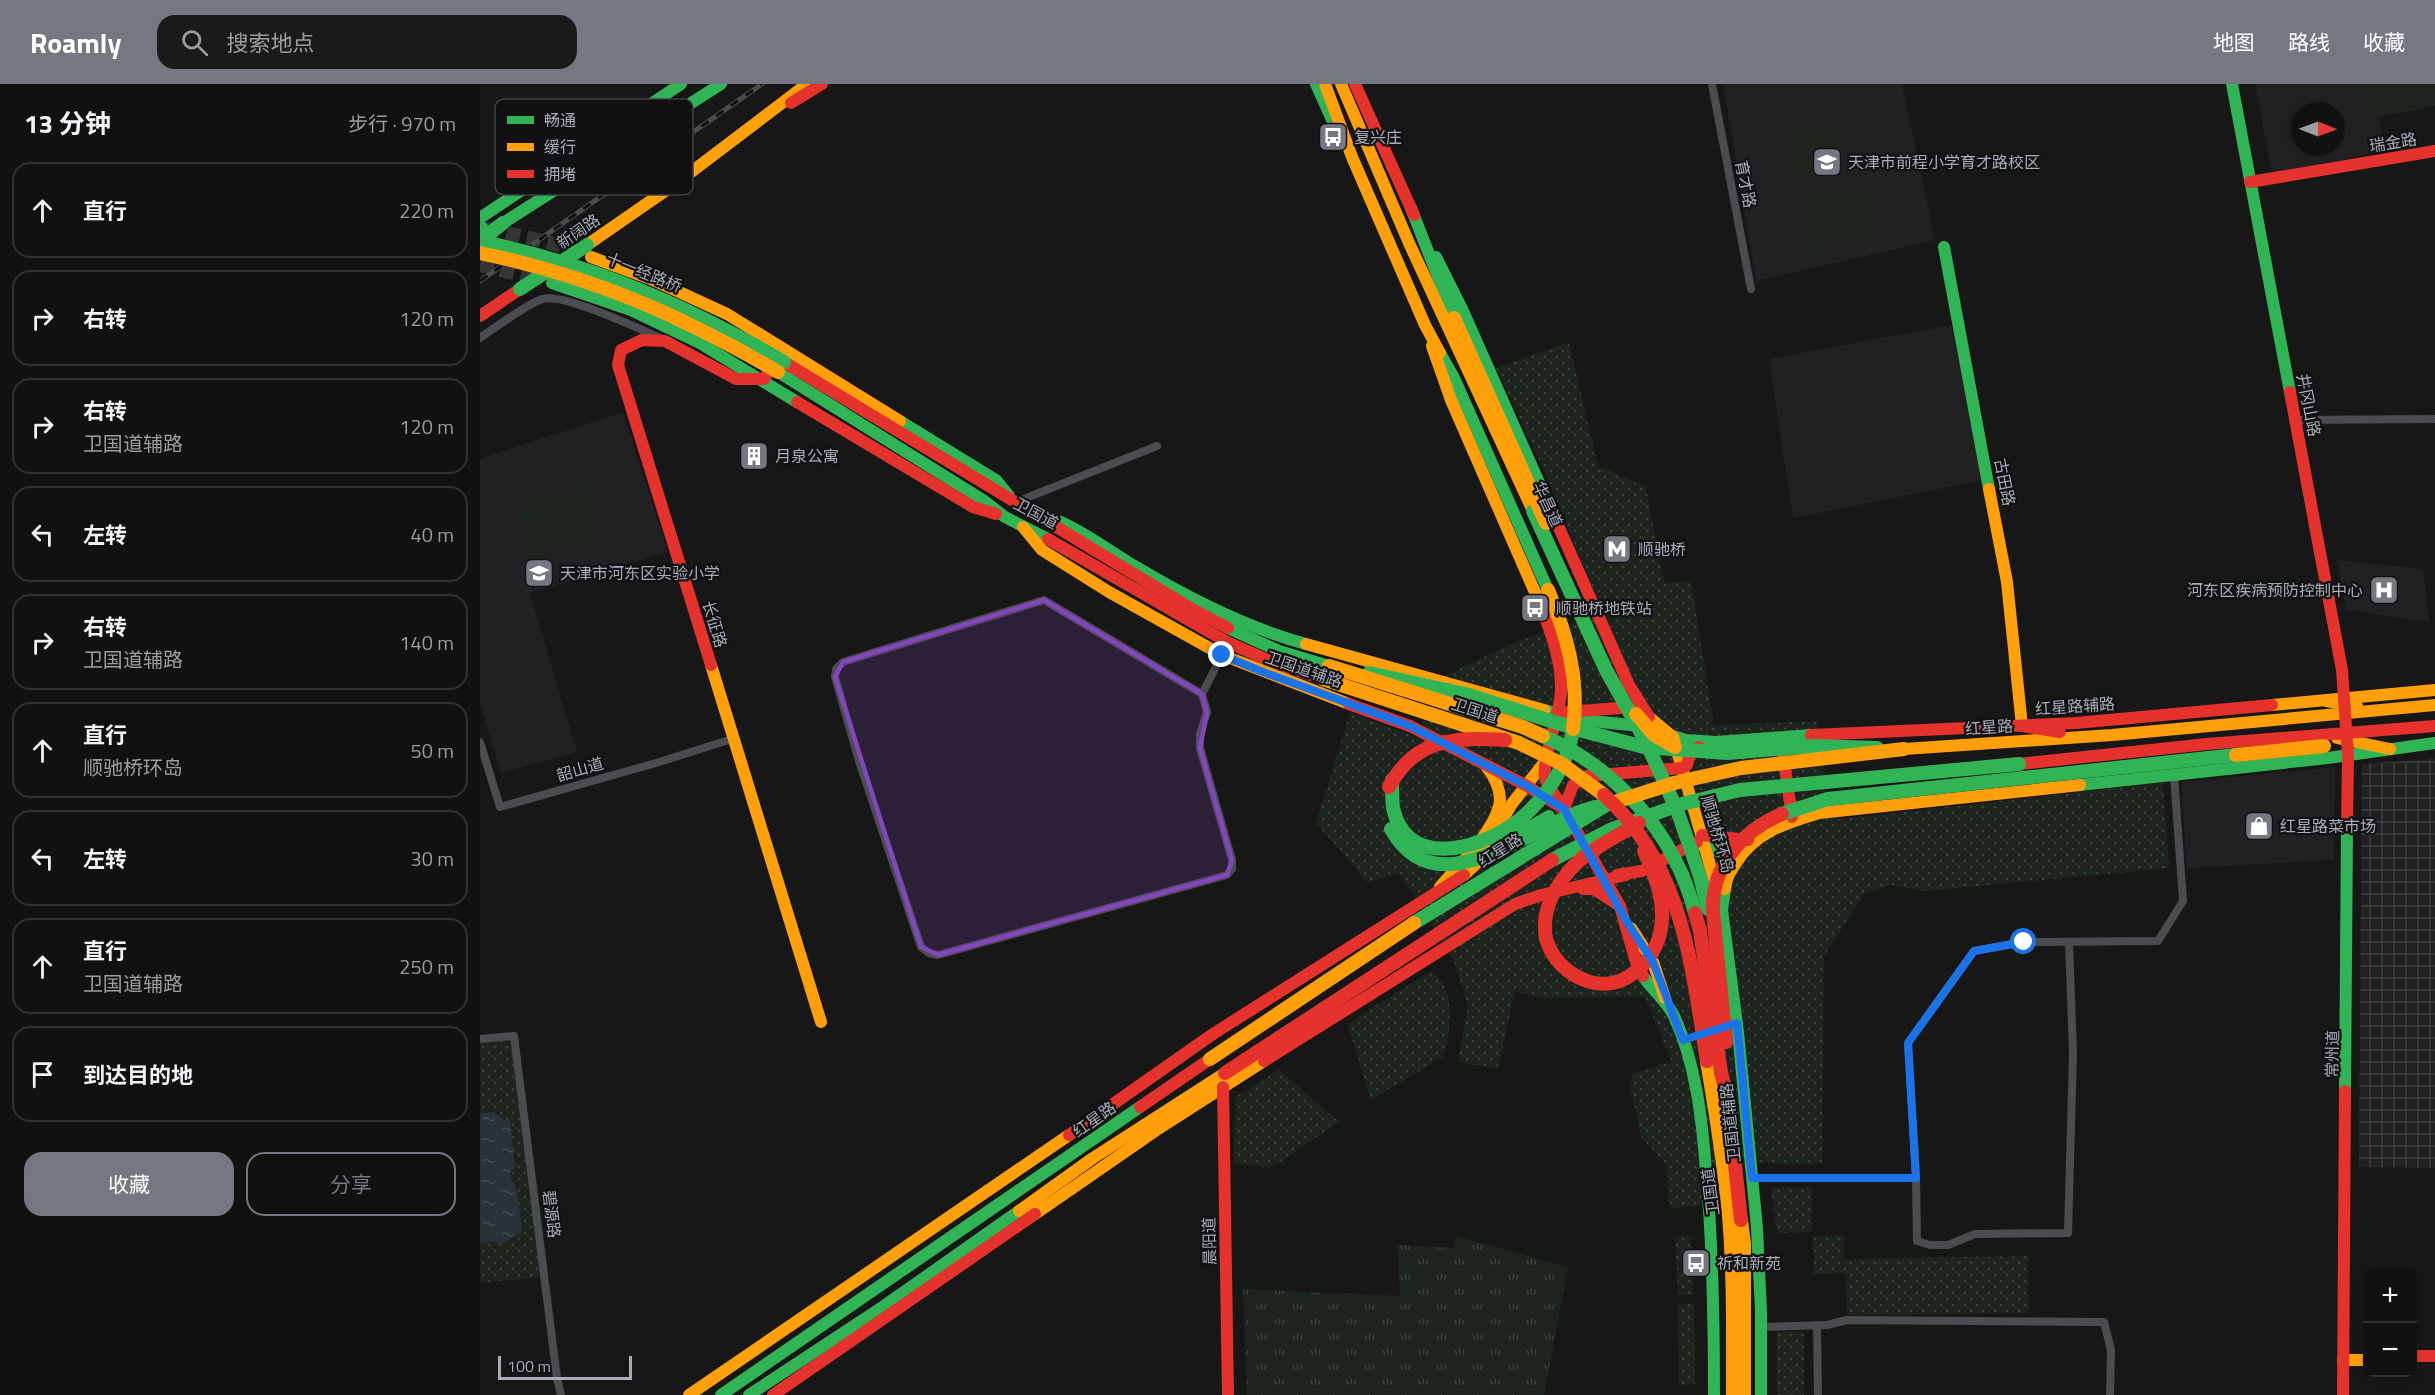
<!DOCTYPE html>
<html lang="zh">
<head>
<meta charset="utf-8">
<style>
	body { margin:0; font-family:"Titillium Web","Noto Sans SC",sans-serif; background:#1a1a1a; color:#f1f3f6 }
	.controls { position:absolute; right:18px; bottom:18px; display:grid; overflow:hidden; border-radius:12px; box-shadow:0 3px 9px #0003 }
	.controls button { width:54px; height:54px; display:grid; place-items:center; padding:0; border:0; border-bottom:2px solid #303131; background:#111; color:#f1f3f6; font:30px sans-serif }
	.compass { position:absolute; left:1811px; top:18px; width:54px; height:54px; border-radius:50%; background:#111; box-shadow:0 3px 9px #0003; rotate:91deg }
	.scale { position:absolute; left:18px; bottom:15px; width:134px; box-sizing:border-box; padding-left:6px; border:3px solid #a8adb8; border-top:0; font-size:16px; line-height:21px; white-space:nowrap; color:#a8adb8; -webkit-text-stroke:4px #111113; paint-order:stroke }
	.stop { position:absolute; width:18px; height:18px; margin:-14px; border:4px solid #1a73e8; border-radius:50%; background:#fff }
	.stop.end { background:#1a73e8; border-color:#fff; box-shadow:0 2px 6px #0008 }
	.list { margin:0; padding:0; list-style:none }
	h2 { display:flex; justify-content:space-between; align-items:center; height:78px; margin:0; padding:0 24px; font-size:26px }
	h2 small { font-size:20px; font-weight:400; color:#9c9d9f }
	.list li { display:grid; grid-template-columns:39px 1fr auto; gap:18px; align-items:center; box-sizing:border-box; height:96px; margin:0 12px 12px; padding:0 12px; border:2px solid #303131; border-radius:18px }
	.list b { display:block; font-size:22px; white-space:nowrap }
	.list p { margin:0; font-size:20px; white-space:nowrap; color:#9c9d9f }
	.list em { font-size:20px; font-style:normal; color:#9c9d9f }
	.actions { display:flex; gap:12px; padding:18px 24px }
	.actions a { flex:1; padding:14px 0; border:2px solid #757880; border-radius:18px; text-align:center; font-size:21px; color:#757880 }
	.actions .main { background:#757880; color:#fff }
	.icon { flex:none; width:33px; height:33px; fill:none; stroke:currentColor; stroke-width:2; stroke-linecap:round; stroke-linejoin:round }
	.map { position:relative; flex:none; width:1955px; height:1311px; overflow:hidden }
	header { display:flex; align-items:center; gap:36px; box-sizing:border-box; height:84px; padding:0 30px; background:#757880; color:#fff }
	header strong { font-size:28px }
	nav { display:flex; gap:33px; margin-inline-start:auto; font-size:21px }
	.search { width:420px; height:54px; background:#1a1a1a; display:flex; align-items:center; gap:15px; box-sizing:border-box; padding:0 21px; border-radius:18px; color:#9c9d9f; font-size:22px }
	main { display:flex }
	aside { flex:1; background:#111 }
	.map>svg:first-child { display:block }
</style>
</head>
<body>
<header>
<strong>Roamly</strong>
<div class="search"><svg class="icon" aria-label="search" viewBox="0 0 24 24"><circle cx="10" cy="10" r="6"/><path d="M15 15l6 6"/></svg>搜索地点</div>
<nav><a>地图</a><a>路线</a><a>收藏</a></nav>
</header>
<main>
<aside>
<h2>13 分钟<small>步行 · 970 m</small></h2>
<ul class="list">
<li><svg class="icon" aria-label="ahead" viewBox="0 0 24 24"><path d="M12 20V5M6 11l6-6 6 6"/></svg><div><b>直行</b></div><em>220 m</em></li>
<li><svg class="icon" aria-label="right" viewBox="0 0 24 24"><path d="M7 20v-9h11M14 6l5 5-5 5"/></svg><div><b>右转</b></div><em>120 m</em></li>
<li><svg class="icon" aria-label="right" viewBox="0 0 24 24"><path d="M7 20v-9h11M14 6l5 5-5 5"/></svg><div><b>右转</b><p>卫国道辅路</p></div><em>120 m</em></li>
<li><svg class="icon" aria-label="left" viewBox="0 0 24 24"><path d="M17 20v-9H6M10 6l-5 5 5 5"/></svg><div><b>左转</b></div><em>40 m</em></li>
<li><svg class="icon" aria-label="right" viewBox="0 0 24 24"><path d="M7 20v-9h11M14 6l5 5-5 5"/></svg><div><b>右转</b><p>卫国道辅路</p></div><em>140 m</em></li>
<li><svg class="icon" aria-label="ahead" viewBox="0 0 24 24"><path d="M12 20V5M6 11l6-6 6 6"/></svg><div><b>直行</b><p>顺驰桥环岛</p></div><em>50 m</em></li>
<li><svg class="icon" aria-label="left" viewBox="0 0 24 24"><path d="M17 20v-9H6M10 6l-5 5 5 5"/></svg><div><b>左转</b></div><em>30 m</em></li>
<li><svg class="icon" aria-label="ahead" viewBox="0 0 24 24"><path d="M12 20V5M6 11l6-6 6 6"/></svg><div><b>直行</b><p>卫国道辅路</p></div><em>250 m</em></li>
<li><svg class="icon" aria-label="arrive" viewBox="0 0 24 24"><path d="M6 21V4h12l-3 4 3 4H6"/></svg><div><b>到达目的地</b></div></li>
</ul>
<div class="actions"><a class="main">收藏</a><a>分享</a></div>
</aside>
<div class="map">
<svg width="1955" height="1311" viewBox="0 0 1955 1311">
	<defs>
		<pattern id="industrial-grid" width="8" height="8" patternUnits="userSpaceOnUse" patternTransform="scale(1.5)"><rect width="8" height="8" fill="#212123"/><path d="M0 4h8M4 0v8" fill="none" stroke="#3e3f41"/></pattern>
		<pattern id="grass-tufts" width="24" height="20" patternUnits="userSpaceOnUse" patternTransform="scale(1.5)"><rect width="24" height="20" fill="#1d241e"/><path d="M3 7l-1-3M5 7V3M7 7l1-3M15 17l-1-3M17 17v-4M19 17l1-3" fill="none" stroke="#3b413d"/></pattern>
		<pattern id="park-dots" width="8" height="8" patternUnits="userSpaceOnUse" patternTransform="scale(1.5)"><rect width="8" height="8" fill="#1d241e"/><path d="M2 2h.1M6 6h.1" fill="none" stroke="#3b413d" stroke-width="1.8" stroke-linecap="round"/></pattern>
		<pattern id="water-ripples" width="26" height="14" patternUnits="userSpaceOnUse" patternTransform="scale(1.5)"><rect width="26" height="14" fill="#2a3239"/><path d="M2 4q2-2 4 0t4 0M15 11q2-2 4 0t4 0" fill="none" stroke="#464d54"/></pattern>
	</defs>
	<rect width="100%" height="100%" fill="#171717"/>
	<g fill="#212123" fill-rule="evenodd">
		<path d="M1243,0H1422L1455,156L1276,197Z"/>
		<path d="M1775,0H1955V22L1899,33L1904,67L1797,88L1791,83ZM1820,27H1856V63H1820Z"/>
		<path d="M1471,241L1503,396L1313,434L1289,275Z"/>
		<path d="M143,328L188,468L50,509L97,668L21,689L0,619V375Z"/>
		<path d="M1857,476L1943,485L1949,538L1866,526Z"/>
		<path d="M1855,683L1854,776L1707,784L1701,698Z"/>
	</g>
	<path fill="url(#industrial-grid)" d="M1955,675V1084L1879,1083L1882,680Z"/>
	<path fill="url(#grass-tufts)" d="M976,1152L1088,1183L1064,1311H767L763,1205L920,1212L918,1161L975,1164Z"/>
	<g fill="url(#park-dots)">
		<path d="M1089,258L1118,382L1166,403L1184,499L1211,497L1234,641L1336,637L1350,718L1358,735L1683,699L1689,784L1445,807L1410,801L1384,810L1344,872L1342,1080L1260,1079L1219,1122L1189,1124L1186,1080L1161,1053L1151,1006L1152,990L1191,977L1165,913L1060,914L1035,907L1018,985L978,978L988,922L974,876L920,790L887,798L836,739L870,628L936,653L964,592L1038,557L1122,529L1068,395L1016,284Z"/>
		<path d="M951,887C977,905 970,946 964,972L891,1016L868,941L885,928Z"/>
		<path d="M32,955L62,1193L0,1199V958Z"/>
		<path d="M799,986L859,1038L793,1083L754,1080L755,1013Z"/>
		<path d="M1291,1103H1332V1148L1297,1149Z"/>
		<path d="M1211,1152L1213,1210L1198,1211L1195,1153Z"/>
		<path d="M1333,1152H1364V1175L1548,1172L1549,1229L1367,1231L1366,1189L1334,1190Z"/>
		<path d="M1198,1220H1214L1215,1300L1199,1301Z"/>
		<path d="M1297,1247L1324,1248V1311H1297Z"/>
	</g>
	<g fill="#1d241e">
		<path d="M1877,0H1955V15C1927,21 1889,36 1877,0Z"/>
		<path d="M1356,40L1364,80L1316,90L1308,50Z"/>
		<path d="M1387,106L1396,149L1331,164L1322,121Z"/>
		<path d="M104,404L117,448L52,470L39,425Z"/>
	</g>
	<path fill="url(#water-ripples)" d="M14,1028L24,1036L30,1035L35,1084L30,1088V1093L37,1107L42,1147L19,1162L15,1157L0,1159V1030Z"/>
	<g fill="none" stroke-linecap="round" stroke-linejoin="round">
		<g stroke="#343537" stroke-width="14" stroke-dasharray="14 7" stroke-linecap="butt">
			<path d="M6,144L71,159L103,170"/>
			<path d="M0,181L62,196"/>
		</g>
		<g stroke="#4b4c50" stroke-width="8">
			<path d="M1232,0L1271,205"/>
			<path d="M0,254C13,245 50,218 63,215C83,209 158,244 180,254"/>
			<path d="M1815,336L1955,335"/>
			<path d="M536,418L677,362"/>
			<path d="M722,610L727,628L720,650V664L752,776V785L747,791L458,871L449,869L441,863L379,677L355,593L356,585L363,578L564,516L722,610L742,571"/>
			<path d="M0,658L20,723L176,679L252,655"/>
			<path d="M0,955L34,952L77,1294L81,1311"/>
			<path d="M1272,1094H1436L1428,959L1494,867L1544,858L1678,857L1703,817L1694,691"/>
			<path d="M1436,1094L1437,1157L1450,1161H1468L1495,1150L1588,1149L1593,969L1589,858"/>
			<path d="M1337,1241L1338,1311"/>
			<path d="M1281,1243L1347,1241L1367,1236L1624,1238L1631,1266L1630,1311"/>
		</g>
		<g stroke="#30b455" stroke-width="12">
			<path d="M836,0L854,40"/>
			<path d="M1752,0L1810,308"/>
			<path d="M931,124L974,234"/>
			<path d="M0,134L201,0"/>
			<path d="M23,139L241,0"/>
			<path d="M0,142L2,143"/>
			<path d="M1464,163L1509,405"/>
			<path d="M956,173L983,227L1068,419"/>
			<path d="M72,199L151,226L220,259L317,318"/>
			<path d="M960,269L974,294L1068,506"/>
			<path d="M298,288L503,416L525,433L568,455"/>
			<path d="M420,337L516,396L529,412"/>
			<path d="M565,432C599,443 627,466 658,484C710,515 767,544 826,560"/>
			<path d="M748,544L799,567L849,582"/>
			<path d="M1064,626L1102,636L1160,642L1206,656L1236,658L1331,651"/>
			<path d="M1600,701L1848,674L1955,659"/>
			<path d="M1027,756L1069,732"/>
			<path d="M1219,761L1238,767L1257,769"/>
			<path d="M1245,805L1242,826L1258,948L1277,1144L1281,1227V1311"/>
			<path d="M1163,892C1172,906 1186,916 1194,932C1216,980 1222,1035 1226,1087C1233,1162 1234,1236 1234,1311"/>
			<path d="M1865,1007L1867,744"/>
			<path d="M241,1311L660,1023"/>
			<path d="M269,1311L404,1222L539,1127"/>
		</g>
		<g stroke="#ff9f0a" stroke-width="12">
			<path d="M845,0L872,73L945,241L960,269"/>
			<path d="M861,0L929,159L1053,427"/>
			<path d="M107,161L198,98L327,0"/>
			<path d="M111,173L171,195L247,230L420,337"/>
			<path d="M952,262L971,316L1061,522"/>
			<path d="M1509,405L1527,498L1542,642"/>
			<path d="M543,443L562,466L629,508L742,571L869,620"/>
			<path d="M826,560L1064,626"/>
			<path d="M231,581L341,938"/>
			<path d="M1846,617L1877,622"/>
			<path d="M1792,621L1955,606"/>
			<path d="M1169,633L1193,653L1236,802"/>
			<path d="M1857,654L1910,665"/>
			<path d="M1424,665L1632,651L1955,621"/>
			<path d="M984,791L999,777L1031,721L1067,675"/>
			<path d="M960,803C978,782 1018,744 1020,716C1020,703 1014,692 1006,682"/>
			<path d="M1245,805C1246,794 1250,788 1256,779C1275,748 1306,739 1339,729L1600,701"/>
			<path d="M1151,844L1173,878L1185,914"/>
			<path d="M539,1127L613,1074L745,989"/>
			<path d="M555,1130L675,1047L784,977"/>
			<path d="M1863,1276H1888"/>
			<path d="M209,1311L589,1051"/>
		</g>
		<g stroke="#e5322d" stroke-width="12">
			<path d="M875,0L934,131"/>
			<path d="M311,19L342,0"/>
			<path d="M1770,98L1955,67"/>
			<path d="M0,232L40,205"/>
			<path d="M304,278L710,524L748,544"/>
			<path d="M1810,308L1862,586L1868,671L1867,744"/>
			<path d="M317,318L493,423L516,430"/>
			<path d="M1068,419L1149,601L1169,633"/>
			<path d="M568,455L747,558L795,579L843,595"/>
			<path d="M1061,522C1071,549 1082,578 1081,607C1080,631 1062,675 1065,693C1067,703 1079,716 1084,725"/>
			<path d="M231,581L138,281L141,266L162,256L185,257L256,295H284L296,276"/>
			<path d="M869,620L930,642L1047,702L1084,725"/>
			<path d="M1086,628L1153,623"/>
			<path d="M1542,642L1580,648"/>
			<path d="M1331,651L1596,639L1792,621"/>
			<path d="M1303,670L1312,733"/>
			<path d="M1539,680L1727,660L1955,642"/>
			<path d="M1222,751L1268,756"/>
			<path d="M1137,791L1162,787L1217,758"/>
			<path d="M1103,805H1114L1140,822"/>
			<path d="M1163,892L1156,878L1140,822L1084,725L1093,701L1107,692L1202,684L1207,681L1210,670L1219,663"/>
			<path d="M784,977L1035,820L1061,811L1146,791"/>
			<path d="M743,1003L748,1311"/>
			<path d="M660,1023L730,975"/>
			<path d="M589,1051L733,950L984,791"/>
			<path d="M1932,1272H1955"/>
			<path d="M293,1311L555,1130"/>
			<path d="M1863,1311L1865,1007"/>
		</g>
		<g stroke="#4b4c4f" stroke-width="5">
			<path id="rail" d="M0,197L282,0"/>
		</g>
		<use href="#rail" stroke="#111113" stroke-width="3" stroke-dasharray="9" stroke-linecap="butt"/>
		<g stroke="#30b455" stroke-width="14">
			<path d="M0,157C113,181 204,220 304,278"/>
			<path d="M0,157L23,139"/>
			<path d="M40,205L107,161"/>
			<path d="M1053,427L1126,586L1165,656L1197,726L1220,792L1228,825"/>
			<path d="M889,589L985,610L1103,647L1164,663L1247,669L1334,662L1397,664"/>
			<path d="M1063,652C1137,684 1195,750 1215,829"/>
			<path d="M912,696C912,705 912,715 913,724C928,790 1010,763 1045,731C1070,708 1088,679 1093,645"/>
			<path d="M1302,730L1348,715L1756,671"/>
			<path d="M911,745C960,832 1058,732 1121,722"/>
			<path d="M1072,776L1132,745L1202,720L1260,706L1539,680"/>
			<path d="M934,839L1126,721L1138,717"/>
		</g>
		<g stroke="#ff9f0a" stroke-width="14">
			<path d="M0,169C112,192 200,231 298,288"/>
			<path d="M974,234L1066,439"/>
			<path d="M1068,506C1087,551 1100,596 1093,645"/>
			<path d="M849,582L1043,643L1063,652"/>
			<path d="M843,595L1039,659L1082,680L1124,711"/>
			<path d="M1156,630L1174,651L1195,663"/>
			<path d="M1756,671L1844,662"/>
			<path d="M1138,717L1194,699L1261,684L1424,665"/>
			<path d="M730,975L934,839"/>
			<path d="M1227,977C1236,1029 1244,1080 1249,1132C1254,1191 1253,1251 1253,1311"/>
			<path d="M1261,1136L1264,1160V1311"/>
		</g>
		<g stroke="#e5322d" stroke-width="14">
			<path d="M909,703C935,654 975,653 1025,656"/>
			<path d="M1124,711C1203,782 1211,879 1227,977"/>
			<path d="M1159,739C1134,754 1103,768 1085,792C1073,807 1064,826 1065,846C1066,877 1102,905 1132,899C1145,897 1154,890 1163,881C1194,847 1182,805 1164,767"/>
			<path d="M1215,829L1220,847L1241,988L1248,1017L1261,1136"/>
			<path d="M1246,958L1233,828C1231,782 1262,747 1302,730"/>
			<path d="M745,989L1072,776"/>
		</g>
	</g>
	<g fill="none" stroke-linecap="round" stroke-linejoin="round">
		<path stroke="#1a73e8" stroke-width="8" d="M742,571L783,588L930,642L1047,702L1084,725L1147,838L1173,878L1203,956L1257,939L1272,1094H1436L1428,959L1494,867L1544,858"/>
	</g>
	<path fill="#8446be" fill-opacity="0.2" stroke="#8446be" stroke-width="4.5" stroke-linejoin="round" d="M564,516L722,610L727,628L720,664L752,776L747,791L458,871L441,863L355,593L363,578Z"/>
	<defs>
		<g id="bus-square" transform="scale(1.5)"><rect x="-9" y="-9" width="18" height="18" rx="4" fill="#757880" stroke="#111113"/><path d="M-5-6H5V4H4V6H2V4H-2V6H-4V4H-5ZM-3.5-4V0h7V-4ZM-3.5 1.2v1.5H-2V1.2ZM2 1.2v1.5H3.5V1.2Z" fill="#fff"/></g>
		<g id="school-square" transform="scale(1.5)"><rect x="-9" y="-9" width="18" height="18" rx="4" fill="#757880" stroke="#111113"/><path d="M0-5L7-2L0 1L-7-2ZM-4 1L0 2.5L4 1V4Q0 6-4 4Z" fill="#fff"/></g>
		<g id="building-square" transform="scale(1.5)"><rect x="-9" y="-9" width="18" height="18" rx="4" fill="#757880" stroke="#111113"/><path d="M-4-6H4V6H1V3H-1V6H-4ZM-2.5-4.3h1.7v1.8h-1.7ZM.8-4.3h1.7v1.8H.8ZM-2.5-1h1.7V.8h-1.7ZM.8-1h1.7V.8H.8Z" fill="#fff"/></g>
		<g id="metro-square" transform="scale(1.5)"><rect x="-9" y="-9" width="18" height="18" rx="4" fill="#757880" stroke="#111113"/><path d="M-5.5 5V-5H-3L0 0L3-5H5.5V5H3V-.5L0 4L-3-.5V5Z" fill="#fff"/></g>
		<g id="hospital-square" transform="scale(1.5)"><rect x="-9" y="-9" width="18" height="18" rx="4" fill="#757880" stroke="#111113"/><path d="M-5-5h3v3.5h4V-5h3V5h-3V1.5h-4V5h-3Z" fill="#fff"/></g>
		<g id="shop-square" transform="scale(1.5)"><rect x="-9" y="-9" width="18" height="18" rx="4" fill="#757880" stroke="#111113"/><path d="M-5-2.5h2.3a2.7 3.5 0 0 1 5.4 0H5L5.5 6h-11ZM-1.5-2.5h3a1.5 2.3 0 0 0-3 0Z" fill="#fff"/></g>
	</defs>
	<g fill-rule="evenodd">
		<use href="#bus-square" x="853" y="53"/>
		<use href="#school-square" x="1347" y="78"/>
		<use href="#building-square" x="274" y="372"/>
		<use href="#metro-square" x="1137" y="465"/>
		<use href="#school-square" x="59" y="489"/>
		<use href="#hospital-square" x="1904" y="506"/>
		<use href="#bus-square" x="1055" y="524"/>
		<use href="#shop-square" x="1779" y="742"/>
		<use href="#bus-square" x="1216" y="1179"/>
	</g>
	<g text-anchor="middle" dominant-baseline="central" stroke-width="4.5" stroke-linejoin="round" paint-order="stroke">
		<g font-size="16" fill="#a8adb8" stroke="#111113" text-anchor="start">
			<text x="874" y="53">复兴庄</text>
			<text x="1368" y="78">天津市前程小学育才路校区</text>
			<text x="295" y="372">月泉公寓</text>
			<text x="1158" y="465">顺驰桥</text>
			<text x="80" y="489">天津市河东区实验小学</text>
			<text x="1883" y="506" text-anchor="end">河东区疾病预防控制中心</text>
			<text x="1076" y="524">顺驰桥地铁站</text>
			<text x="1800" y="742">红星路菜市场</text>
			<text x="1237" y="1179">祈和新苑</text>
		</g>
		<g font-size="16" fill="#a8adb8" stroke="#111113">
			<text transform="translate(1913 58) rotate(-9)">瑞金路</text>
			<text transform="translate(1266 100) rotate(79)">育才路</text>
			<text transform="translate(98 147) rotate(-34)">新阔路</text>
			<text transform="translate(164 188) rotate(22)">十一经路桥</text>
			<text transform="translate(1829 321) rotate(79)">井冈山路</text>
			<text transform="translate(1525 398) rotate(79)">古田路</text>
			<text transform="translate(1068 420) rotate(65)">华昌道</text>
			<text transform="translate(556 429) rotate(28)">卫国道</text>
			<text transform="translate(235 540) rotate(73)">长征路</text>
			<text transform="translate(824 585) rotate(19)">卫国道辅路</text>
			<text transform="translate(1595 622) rotate(-4)">红星路辅路</text>
			<text transform="translate(995 626) rotate(18)">卫国道</text>
			<text transform="translate(1509 643) rotate(-4)">红星路</text>
			<text transform="translate(100 685) rotate(-16)">韶山道</text>
			<text transform="translate(1238 750) rotate(74)">顺驰桥环岛</text>
			<text transform="translate(1020 766) rotate(-32)">红星路</text>
			<text transform="translate(1852 970) rotate(-89)">常州道</text>
			<text transform="translate(614 1035) rotate(-35)">红星路</text>
			<text transform="translate(1250 1039) rotate(-96)">卫国道辅路</text>
			<text transform="translate(1230 1108) rotate(-97)">卫国道</text>
			<text transform="translate(72 1130) rotate(83)">碧源路</text>
			<text transform="translate(729 1157) rotate(-91)">晨阳道</text>
		</g>
	</g>
	<rect x="15" y="15" width="198" height="96" rx="9" fill="#111113" stroke="#3e4045" stroke-width="1.5"/>
	<rect x="27" y="32" width="27" height="8" fill="#30b455"/>
	<rect x="27" y="59" width="27" height="8" fill="#ff9f0a"/>
	<rect x="27" y="86" width="27" height="8" fill="#e5322d"/>
	<g font-size="16" fill="#a8adb8">
		<text x="64" y="42">畅通</text>
		<text x="64" y="69">缓行</text>
		<text x="64" y="96">拥堵</text>
	</g>
</svg>
<div class="controls">
<button>+</button>
<button>−</button>
</div>
<svg class="compass" viewBox="-18 -18 36 36"><path d="M0-13l5 13h-10z" fill="#e53935"/><path d="M0 13l5-13h-10z" fill="#9c9d9f"/></svg>
<div class="scale">100 m</div>
<div class="stop" style="left:1544px;top:858px"></div>
<div class="stop end" style="left:742px;top:571px"></div>
</div>
</main>
</body>
</html>
